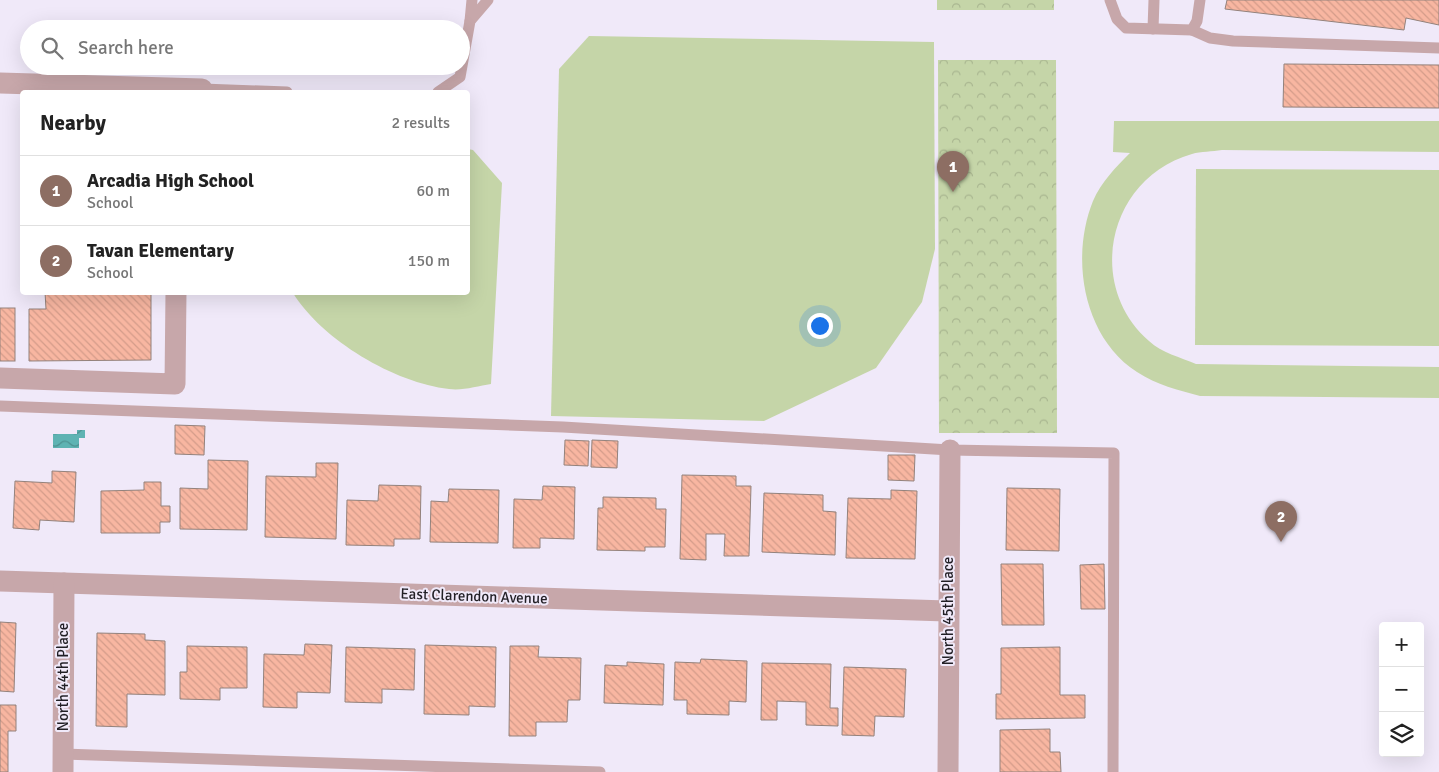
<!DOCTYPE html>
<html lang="en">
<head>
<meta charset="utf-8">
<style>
	body { margin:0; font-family:Signika,sans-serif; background:#f6f6f6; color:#222 }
	.controls { position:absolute; right:15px; bottom:15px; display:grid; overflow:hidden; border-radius:5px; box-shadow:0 5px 20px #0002 }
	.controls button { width:45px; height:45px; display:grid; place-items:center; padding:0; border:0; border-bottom:1px solid #e0e0e0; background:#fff; color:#222; font:25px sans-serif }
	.you { position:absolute; left:819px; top:325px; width:18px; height:18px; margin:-12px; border:4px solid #fff; border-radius:50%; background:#1a73e8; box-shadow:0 0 0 8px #1a73e833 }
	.badge { display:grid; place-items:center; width:32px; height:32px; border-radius:50%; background:#6b622e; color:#fff; font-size:16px; font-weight:700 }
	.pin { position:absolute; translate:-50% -41px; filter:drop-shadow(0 1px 2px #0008) }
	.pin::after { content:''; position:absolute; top:26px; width:18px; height:15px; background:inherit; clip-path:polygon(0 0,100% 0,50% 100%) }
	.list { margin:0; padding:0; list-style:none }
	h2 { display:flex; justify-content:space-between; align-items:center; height:65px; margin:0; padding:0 20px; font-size:21px }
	h2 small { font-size:16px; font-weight:400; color:#767676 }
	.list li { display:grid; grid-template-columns:32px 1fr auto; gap:15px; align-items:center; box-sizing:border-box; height:70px; padding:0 20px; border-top:1px solid #e0e0e0 }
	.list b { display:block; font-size:19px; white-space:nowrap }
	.list p { margin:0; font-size:16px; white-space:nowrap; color:#767676 }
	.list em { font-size:16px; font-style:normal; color:#767676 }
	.icon { flex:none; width:28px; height:28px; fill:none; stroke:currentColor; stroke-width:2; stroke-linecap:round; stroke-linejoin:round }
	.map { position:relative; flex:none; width:1439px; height:772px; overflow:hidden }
	.search { position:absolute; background:#fff; box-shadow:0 5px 20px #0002; left:20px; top:20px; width:450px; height:55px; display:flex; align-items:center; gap:12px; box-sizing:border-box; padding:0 18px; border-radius:28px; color:#767676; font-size:19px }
	.panel { position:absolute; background:#fff; box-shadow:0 5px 20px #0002; left:20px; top:90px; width:450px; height:205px; border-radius:5px }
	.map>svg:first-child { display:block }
</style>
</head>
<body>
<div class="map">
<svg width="1439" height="772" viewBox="0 0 1439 772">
	<defs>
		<pattern id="park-crowns" width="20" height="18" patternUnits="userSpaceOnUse" patternTransform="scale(1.25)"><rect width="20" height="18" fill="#c5d5a8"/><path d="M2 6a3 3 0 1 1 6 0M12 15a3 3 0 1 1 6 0" fill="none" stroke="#a9b690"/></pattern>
		<pattern id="water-waves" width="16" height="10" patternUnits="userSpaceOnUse" patternTransform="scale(1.25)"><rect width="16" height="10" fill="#5eb3b3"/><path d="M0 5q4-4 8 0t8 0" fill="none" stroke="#4d9191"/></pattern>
		<pattern id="building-back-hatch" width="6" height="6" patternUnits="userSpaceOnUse" patternTransform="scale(1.25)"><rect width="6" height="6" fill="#f8b6a1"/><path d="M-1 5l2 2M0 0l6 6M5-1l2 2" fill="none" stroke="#d49c8a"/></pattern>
	</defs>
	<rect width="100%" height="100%" fill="#f0e9f9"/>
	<g fill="#c5d5a8">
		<path d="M589,36L934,42L935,249L922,302L876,368L764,421L551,416L559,69Z"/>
		<path d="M1114,121H1439V152L1222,150C1212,152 1201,151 1192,154C1109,177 1084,284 1149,341C1162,353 1180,357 1196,364L1439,367V398L1200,396C1178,390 1157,385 1137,372C1083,337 1070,258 1093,201C1101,182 1116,167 1130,153L1113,152Z"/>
		<path d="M468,149L473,150L502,183L491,384C478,386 462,391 449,389C395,383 322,340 293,293L468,292Z"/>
		<path d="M1196,169L1439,170V346L1195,345Z"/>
	</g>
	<g fill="url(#park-crowns)">
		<rect x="937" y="0" width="117" height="10"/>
		<path d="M938,60H1056L1057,433H939Z"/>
	</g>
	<path fill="url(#water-waves)" d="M77,430H85V438H79V448H53V434H77Z"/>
	<g fill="url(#building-back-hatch)" stroke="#93827c">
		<path d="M1227,0H1439V25L1406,18L1404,30L1225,9Z"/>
		<path d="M1284,64L1439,65V108L1283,107Z"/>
		<path d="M45,292H151V360L29,361V309H46Z"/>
		<rect x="0" y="308" width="15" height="53"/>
		<path d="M175,425L205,426L204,455L175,454Z"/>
		<path d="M565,440L589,441L588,466L564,465Z"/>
		<path d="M592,440L618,441L617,468L591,467Z"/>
		<path d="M888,455H915L914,481L888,480Z"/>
		<path d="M208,460L248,461L247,530L180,529V488L208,489Z"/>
		<path d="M316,463H338L336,539L265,537L266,476L316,477Z"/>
		<path d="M52,471L76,472L74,522L40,520L39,530L13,528L15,481L52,483Z"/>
		<path d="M682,475L736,476V486H751L749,556H724L725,534H706V560L680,559Z"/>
		<path d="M144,482H161V506H170V522H160V533H101V491L144,490Z"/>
		<path d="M379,485L421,486L420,539H394V546L346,545L347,500L378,501Z"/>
		<path d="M543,486L575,487L574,539L540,538V548H513L514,499L542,500Z"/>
		<path d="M1007,488L1060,489L1059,551L1006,550Z"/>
		<path d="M449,489L499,490L498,543L430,542L431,501L448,502Z"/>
		<path d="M891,490L917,491L915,559L846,558L848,498L891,499Z"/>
		<path d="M764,493L823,495V511L836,512L835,555L762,552Z"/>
		<path d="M603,497L656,498V509H666L665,547H645V551L597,550L598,508H603Z"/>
		<path d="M1001,564H1043L1044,625H1002Z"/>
		<path d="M1104,564L1105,609H1081L1080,565Z"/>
		<path d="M0,622L16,623L14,692L0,691Z"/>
		<path d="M97,633L145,634V640L165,641V695L127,694V727L96,726Z"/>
		<path d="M305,644L332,645L330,693L297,692V708L263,707L264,654L304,655Z"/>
		<path d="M425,645L496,647L495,707L469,706V715L424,714Z"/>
		<path d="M187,646L247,647V688H220V700L180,699V672H187Z"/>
		<path d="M510,646H539L538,657L581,658L580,700H568L567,722H536V736H509Z"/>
		<path d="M346,647L415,649L414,690L382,689V703L345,702Z"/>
		<path d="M1060,647V695H1085V718L996,719V694H1001V648Z"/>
		<path d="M701,659L747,661L746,702L729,701V715L687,714V700H674L675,662L700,663Z"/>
		<path d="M627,662L664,664L663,705L604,703L605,665L627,666Z"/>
		<path d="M762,663L831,664L830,708H838V726L806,725V702L777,701V720H761Z"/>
		<path d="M844,667L906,669L904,717L875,716L874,736L842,735Z"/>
		<path d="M0,705H16V731H8V772H0Z"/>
		<path d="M1050,729V752H1060L1061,772H1000V730Z"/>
	</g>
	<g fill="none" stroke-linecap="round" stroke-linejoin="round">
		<g stroke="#c7a7aa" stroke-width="11">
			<path d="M1110,0L1117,19L1126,28L1192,30L1197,21L1200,0"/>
			<path d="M470,21L472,0"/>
			<path d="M1153,29L1154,0"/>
			<path d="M1192,30L1210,38L1233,41L1439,48"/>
			<path d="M202,89L287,92"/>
			<path d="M438,92L460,77L470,21L488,0"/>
			<path d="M0,406L563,427L950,450L1114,453L1113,772"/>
			<path d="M63,754L600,772"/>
		</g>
		<g stroke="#c7a7aa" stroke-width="21">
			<path d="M0,83L202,89"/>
			<path d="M0,378L175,384L176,292"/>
			<path d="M0,581L947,611"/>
			<path d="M63,772L64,583"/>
			<path d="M948,772L950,450"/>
		</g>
	</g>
	<g text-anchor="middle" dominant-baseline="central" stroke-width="4" stroke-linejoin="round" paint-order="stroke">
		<g font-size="15" fill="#211f25" stroke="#f0e9f9">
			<text transform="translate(474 596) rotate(2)">East Clarendon Avenue</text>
			<text transform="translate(948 611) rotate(-90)">North 45th Place</text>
			<text transform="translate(63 677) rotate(-90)">North 44th Place</text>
		</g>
	</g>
</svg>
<div class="controls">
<button>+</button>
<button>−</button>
<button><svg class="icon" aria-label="layers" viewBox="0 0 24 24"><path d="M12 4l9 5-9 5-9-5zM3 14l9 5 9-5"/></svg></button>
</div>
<div class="you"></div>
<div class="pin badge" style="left:953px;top:192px;background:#8d6e63">1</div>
<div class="pin badge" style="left:1281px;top:542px;background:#8d6e63">2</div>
<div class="search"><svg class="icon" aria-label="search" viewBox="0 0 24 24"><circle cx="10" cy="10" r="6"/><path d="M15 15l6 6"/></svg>Search here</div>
<section class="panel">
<h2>Nearby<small>2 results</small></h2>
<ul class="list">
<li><span class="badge" style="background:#8d6e63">1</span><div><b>Arcadia High School</b><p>School</p></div><em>60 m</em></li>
<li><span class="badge" style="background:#8d6e63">2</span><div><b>Tavan Elementary</b><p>School</p></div><em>150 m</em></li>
</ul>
</section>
</div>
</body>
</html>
